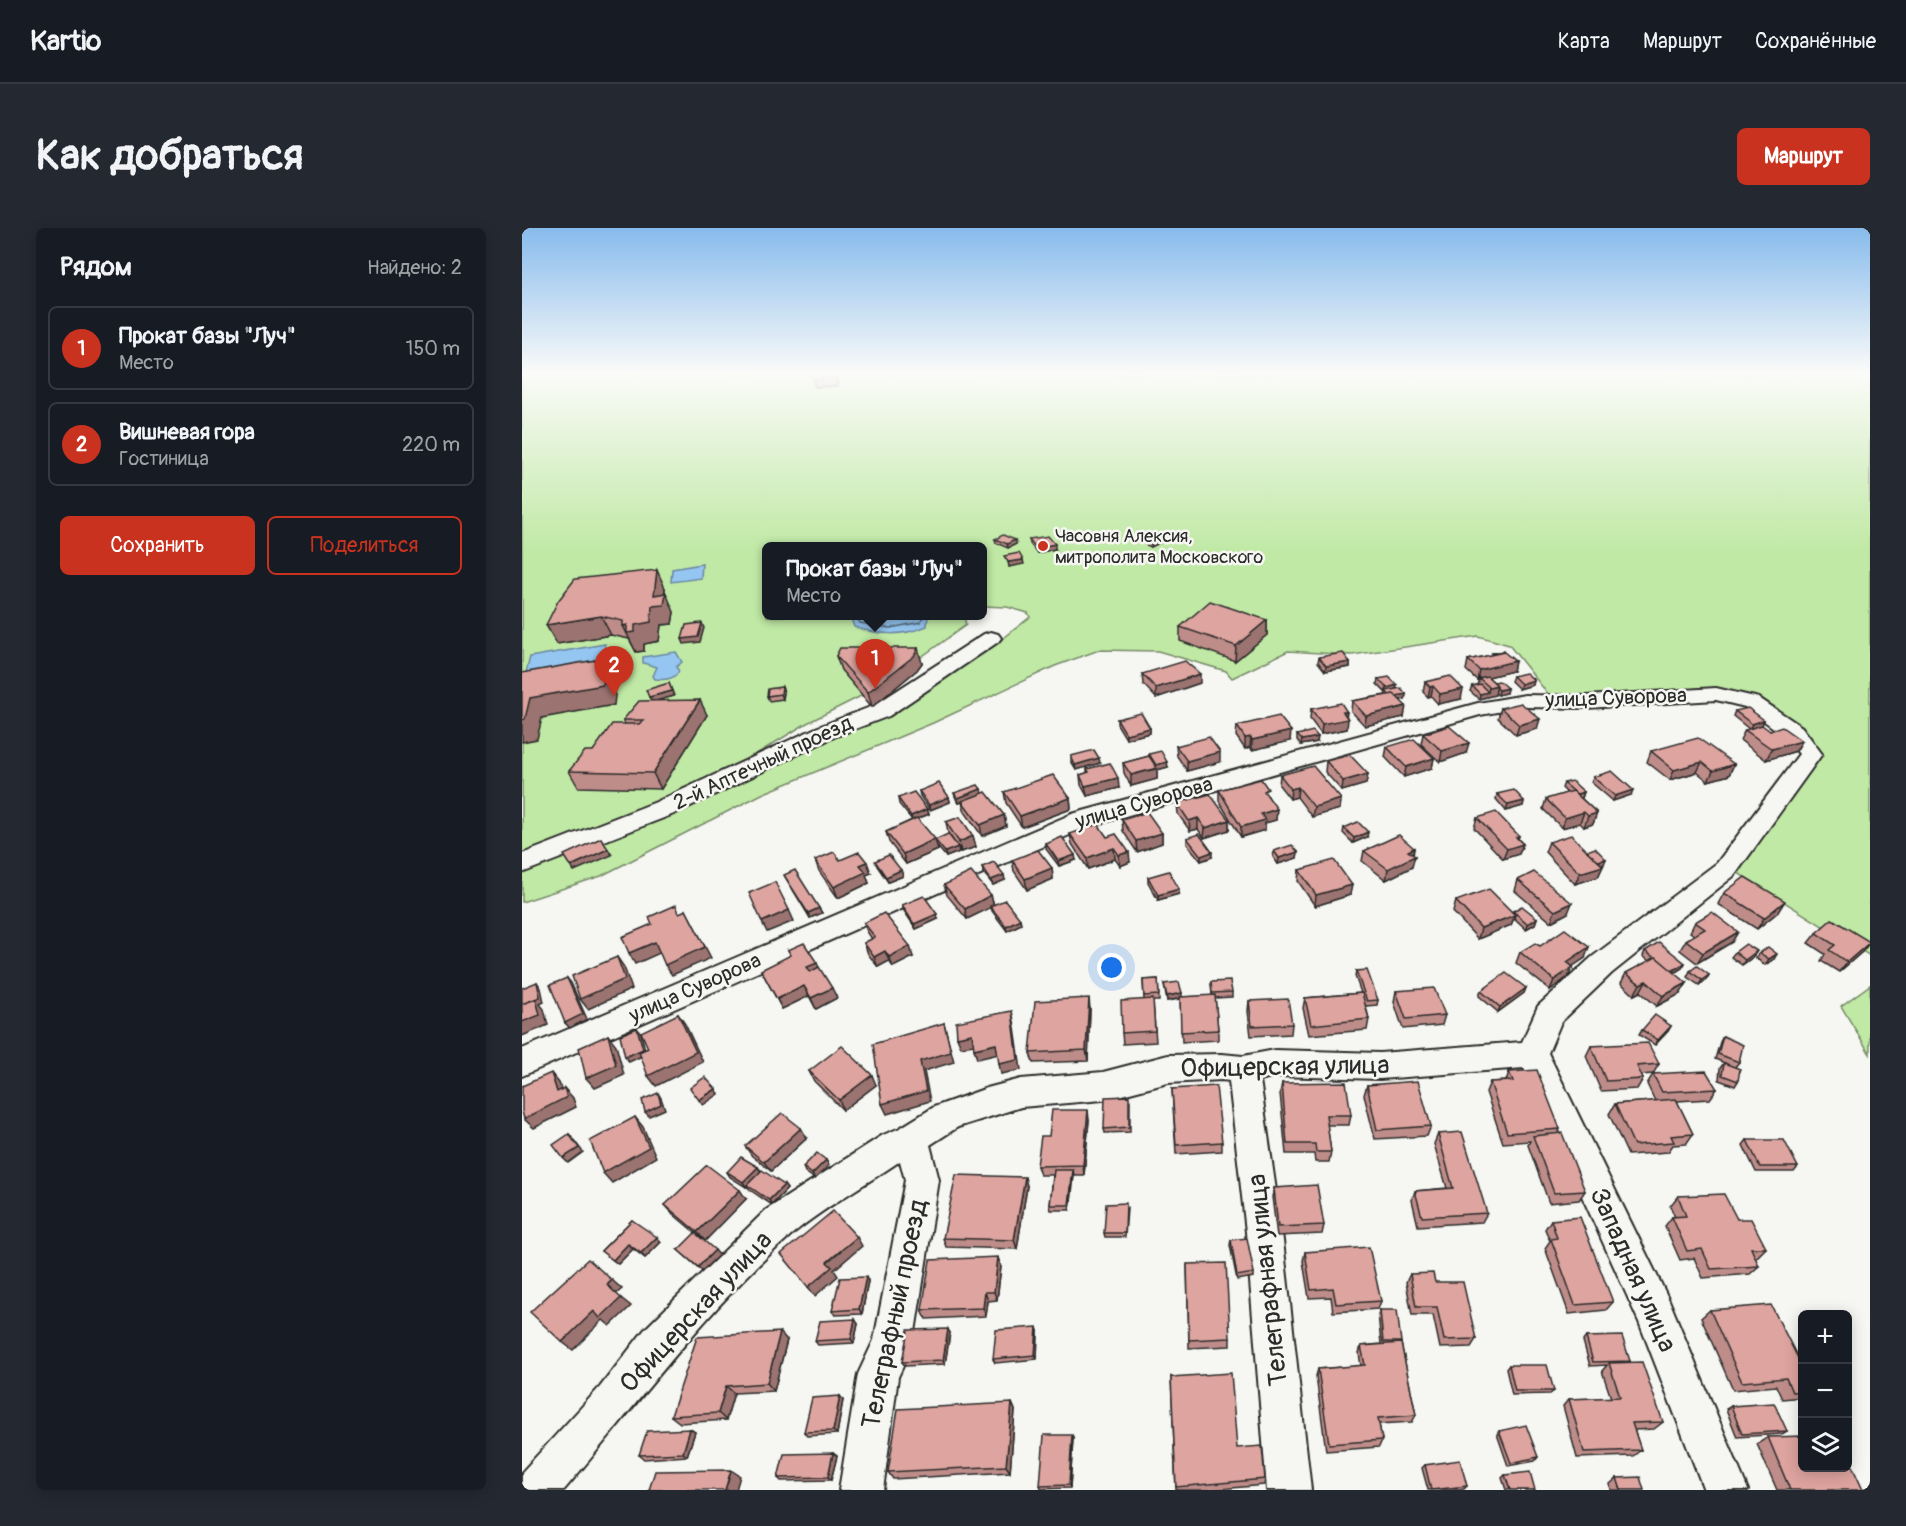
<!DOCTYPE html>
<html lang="ru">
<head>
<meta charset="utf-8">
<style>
	body { margin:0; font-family:Pangolin,sans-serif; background:#242831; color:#f1f3f6 }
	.controls { position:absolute; right:18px; bottom:18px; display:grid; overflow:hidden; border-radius:9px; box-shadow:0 3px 15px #0003 }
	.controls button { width:54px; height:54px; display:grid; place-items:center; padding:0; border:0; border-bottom:2px solid #363941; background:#171b24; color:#f1f3f6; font:30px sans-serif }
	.you { position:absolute; left:590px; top:740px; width:21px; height:21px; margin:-15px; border:4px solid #fff; border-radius:50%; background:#1a73e8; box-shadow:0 0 0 9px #1a73e833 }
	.badge { display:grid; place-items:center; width:39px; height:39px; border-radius:50%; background:#c8321e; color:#fff; font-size:20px; font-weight:700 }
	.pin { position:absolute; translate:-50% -50px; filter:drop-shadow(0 2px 3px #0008) }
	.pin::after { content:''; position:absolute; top:32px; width:21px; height:18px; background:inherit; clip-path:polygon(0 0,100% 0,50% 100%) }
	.popup { position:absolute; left:240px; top:314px; width:225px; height:78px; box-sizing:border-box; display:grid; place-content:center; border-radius:9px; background:#171b24; filter:drop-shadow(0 2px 4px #0005); font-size:20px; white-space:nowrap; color:#9ea1a6 }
	.popup b { font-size:22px; color:#f1f3f6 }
	.popup::after { content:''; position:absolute; left:50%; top:100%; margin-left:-12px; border:12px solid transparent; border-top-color:#171b24 }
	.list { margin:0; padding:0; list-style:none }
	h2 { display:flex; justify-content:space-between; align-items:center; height:78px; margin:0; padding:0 24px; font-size:26px }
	h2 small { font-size:20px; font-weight:400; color:#9ea1a6 }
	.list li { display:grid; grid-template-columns:39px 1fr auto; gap:18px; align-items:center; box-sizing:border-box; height:84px; margin:0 12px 12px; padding:0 12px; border:2px solid #363941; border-radius:9px }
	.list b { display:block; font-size:22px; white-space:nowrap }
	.list p { margin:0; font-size:20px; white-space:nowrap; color:#9ea1a6 }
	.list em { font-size:20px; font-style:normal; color:#9ea1a6 }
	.actions { display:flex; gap:12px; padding:18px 24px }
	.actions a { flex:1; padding:14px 0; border:2px solid #c8321e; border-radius:9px; text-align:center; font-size:21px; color:#c8321e }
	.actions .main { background:#c8321e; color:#fff }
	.icon { flex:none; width:33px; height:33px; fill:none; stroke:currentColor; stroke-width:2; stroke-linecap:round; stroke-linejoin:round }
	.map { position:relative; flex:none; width:1348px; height:1262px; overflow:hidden; border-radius:9px }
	header { display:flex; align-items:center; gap:36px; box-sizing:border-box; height:84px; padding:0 30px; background:#171b24; border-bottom:2px solid #363941 }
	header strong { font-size:28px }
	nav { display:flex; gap:33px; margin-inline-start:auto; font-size:21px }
	.intro { display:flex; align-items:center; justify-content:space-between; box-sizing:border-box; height:144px; padding:0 36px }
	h1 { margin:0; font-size:42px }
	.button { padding:15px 27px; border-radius:9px; background:#c8321e; color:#fff; font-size:21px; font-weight:700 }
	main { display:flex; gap:36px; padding:0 36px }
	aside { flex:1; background:#171b24; border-radius:9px; box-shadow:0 3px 15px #0003 }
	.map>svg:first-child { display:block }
</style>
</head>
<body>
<header>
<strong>Kartio</strong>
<nav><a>Карта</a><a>Маршрут</a><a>Сохранённые</a></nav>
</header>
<div class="intro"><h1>Как добраться</h1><a class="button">Маршрут</a></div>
<main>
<aside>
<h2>Рядом<small>Найдено: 2</small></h2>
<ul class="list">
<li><span class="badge">1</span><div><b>Прокат базы &quot;Луч&quot;</b><p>Место</p></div><em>150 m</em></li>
<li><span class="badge">2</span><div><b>Вишневая гора</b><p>Гостиница</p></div><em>220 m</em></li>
</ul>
<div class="actions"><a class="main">Сохранить</a><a>Поделиться</a></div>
</aside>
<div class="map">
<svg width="1348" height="1262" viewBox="0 0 1348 1262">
	<rect width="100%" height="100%" fill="#f6f6f2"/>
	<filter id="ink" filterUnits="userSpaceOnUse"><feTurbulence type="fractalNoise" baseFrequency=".0167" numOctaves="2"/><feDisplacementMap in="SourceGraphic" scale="12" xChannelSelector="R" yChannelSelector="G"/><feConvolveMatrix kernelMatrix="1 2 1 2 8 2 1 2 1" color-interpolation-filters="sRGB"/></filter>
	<g filter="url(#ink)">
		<g fill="#c0e9a5" stroke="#768a68" stroke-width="1.5">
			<path d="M0,146H1348V728L1197,633L1282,523L1226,476L1206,471H1030L987,417L956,408L830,427L766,423L710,450L704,443L636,423L577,422L533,438L411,495L240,566L79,648L0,674V641L389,470L467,422L508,389L506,385L485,379L461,378V318H245V388H442L444,397L357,459L285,495L236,525L153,568L0,626Z"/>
			<path d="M1348,757V826L1319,778Z"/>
		</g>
		<g fill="#95c6f1" stroke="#6b88a2" stroke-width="1.5">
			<path d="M180,336L179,350L149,354L150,341Z"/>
			<path d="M328,388H406L405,398C379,409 358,407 332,399Z"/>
			<path d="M83,416L81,431L4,445L8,429Z"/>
			<path d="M154,424L160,434L154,439L157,443C152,452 142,452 133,451L131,448L135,439L121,435V429Z"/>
		</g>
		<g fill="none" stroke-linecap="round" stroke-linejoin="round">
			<path stroke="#55697a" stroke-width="1.5" d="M334,388L338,395L368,400L399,394L401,388"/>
			<g stroke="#2b2b2b" stroke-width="4">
				<g id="minor">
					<path d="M469,404L476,406L479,410L476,414L367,488L312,509L152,586L0,645V626L134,574L296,499L351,478L462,406Z"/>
					<path d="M1194,460L1237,470L1280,499L1300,526L1213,647L1090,745L1039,794L1026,825L1147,1072L1226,1262H1182L1117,1094L1002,840L858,851L753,848L738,852L760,1004L789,1262H745L724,1004L707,853L700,852L646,855L581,872L499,879L436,899L408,917L417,952L391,1117L376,1149L361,1262H317L336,1146L352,1112L383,952L378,933C343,957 301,980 269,1007C183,1082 116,1176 42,1262H0V1244L78,1159L123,1101L244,982L361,907L378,900L412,879L465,860L499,851L581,844L646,827L700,826L721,828L753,822L858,825L1000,814L1016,778L1070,729L1195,635L1277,526L1264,509L1223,479L1194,472L1064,480L1003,479L958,487L568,598L0,848V821L550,586L956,475L1003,467L1064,468Z"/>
				</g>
			</g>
			<use href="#minor" fill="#f6f6f2" fill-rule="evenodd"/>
		</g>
		<g fill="#bf8d89" stroke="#2b2b2b" stroke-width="1.5">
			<path d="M292,146H316L315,158L293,159L291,152Z"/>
			<path d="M473,311L494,316L486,320L474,315Z"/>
			<path d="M507,311L533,321L515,325L508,316Z"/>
			<path d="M624,313H641L629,319L624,317Z"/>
			<path d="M143,360V366L152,384L150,396L139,397L137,413L122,416V423L114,424L107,411L89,407L35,416L24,397Z"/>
			<path d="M745,392V407L713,433L658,413V399Z"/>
			<path d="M970,425L993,433L991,443L966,449L972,454L985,460L984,465L976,467L973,465V467L957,471L948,463L950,458L955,457L957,451L955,452L944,442L946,432L970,427Z"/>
			<path d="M314,428L400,435L395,442L350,479L319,442Z"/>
			<path d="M797,429L828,434V439L803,443L796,434Z"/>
			<path d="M620,446L678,455L634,470L621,456Z"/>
			<path d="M991,448L1012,452L1011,457L997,461L989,453Z"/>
			<path d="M856,451L884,466L883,471L878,472L882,489L843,498L829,483L830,473L863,467L864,465L855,456Z"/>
			<path d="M903,454L939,471L916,476L909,468L906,469L901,464Z"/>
			<path d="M147,455L152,468L136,472L185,487L139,561L56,559L47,543L103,496L101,492L129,473Z"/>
			<path d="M260,459L262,464L261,471L247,473L245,468Z"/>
			<path d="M979,480L1015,501L994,507L976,490Z"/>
			<path d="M789,481L825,489V501L799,506L788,491Z"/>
			<path d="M1213,483L1242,492L1240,497L1227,501L1211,488Z"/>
			<path d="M595,491L628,500V505L604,511L595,496Z"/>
			<path d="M715,498L768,513L730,522L728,519L723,521L714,508Z"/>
			<path d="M1223,502L1248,503L1280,513L1274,523L1244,532L1218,512Z"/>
			<path d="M901,506L944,525L918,534L899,516Z"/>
			<path d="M775,507L795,514L779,517L775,512Z"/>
			<path d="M654,518L698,534L665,543L655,528Z"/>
			<path d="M865,519L912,530L910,540L882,549L863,529Z"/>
			<path d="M1129,523L1212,536L1207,547L1186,553L1175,544L1148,552L1125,534Z"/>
			<path d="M627,526L646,539L635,542V551L609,558L602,545L601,535L627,528Z"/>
			<path d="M549,528L578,535L554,542L549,534Z"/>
			<path d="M804,533L846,546L844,556L820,563L803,544Z"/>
			<path d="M565,541L597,560L565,568L559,557L558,547L565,545Z"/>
			<path d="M758,547L819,571L818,581L790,589L775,569L768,571L757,557Z"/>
			<path d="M1071,549L1109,567L1091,573L1069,554Z"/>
			<path d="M1042,555L1062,564L1060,570H1059L1075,585L1071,596L1062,599L1058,595L1040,600L1021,581L1024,571L1045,565L1040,560Z"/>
			<path d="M459,561L460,566L482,587L484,598L460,608L443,584L440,574L437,575L434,571L432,565Z"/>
			<path d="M697,562L746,568L754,592L743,595V602L719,609L697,573Z"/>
			<path d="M397,563L427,569L428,574L408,582L398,568Z"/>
			<path d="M482,564L548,570L549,581L500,599L484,575Z"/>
			<path d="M975,566L1002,573L1001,578L984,583L974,571Z"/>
			<path d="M376,570L405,581L407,586L395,591L413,612L435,618L426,605L424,594L451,608L454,619L439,624L436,619L437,624L424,629L414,617L416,622L384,636L367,614L364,604L390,592L377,576Z"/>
			<path d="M655,575L707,592V602L682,610L676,601L668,603L656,586Z"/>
			<path d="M955,590L996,611L1001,616L997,626L981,631L952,600Z"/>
			<path d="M600,592L640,605V615L615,624L601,603Z"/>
			<path d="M822,600L845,609L831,615L821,605Z"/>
			<path d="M548,606L585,609L608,634L598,638L593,631L566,641L550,616Z"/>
			<path d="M665,610L690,629L679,633L665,616Z"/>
			<path d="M1027,614L1065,623L1082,636L1079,637L1081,638L1076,649L1053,656L1023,624Z"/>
			<path d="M524,616L554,632L537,638L524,621Z"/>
			<path d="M892,620L890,639L864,652L840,633L842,623Z"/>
			<path d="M752,623L776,624L775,630L756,636L751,629Z"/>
			<path d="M293,632H318L349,645L344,647L347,655L316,670L297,643Z"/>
			<path d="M490,632L530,640L531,651L505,662L492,643Z"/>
			<path d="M353,633L379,642L381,648L366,654L355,638Z"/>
			<path d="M460,639L483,652L471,657L461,644Z"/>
			<path d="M777,642L828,667L793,678L776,653Z"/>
			<path d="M262,647L300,685L288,690Z"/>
			<path d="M626,649L657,666L636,672L626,654Z"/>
			<path d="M996,652L1046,685L1029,694L993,663Z"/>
			<path d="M422,657L469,667L472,677L498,691L499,696L485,703L470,683L469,679L445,691L425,667Z"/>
			<path d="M1202,665L1256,684L1235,701L1196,676Z"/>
			<path d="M934,673L991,685V683L1015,690L1013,696L1004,701L992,690L989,697L956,711L931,684Z"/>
			<path d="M380,677L416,691L394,701L382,683Z"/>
			<path d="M1173,694L1210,714L1175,735L1158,722L1164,712L1172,707L1168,704Z"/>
			<path d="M342,695L391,729L371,739L367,733L356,739L346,726L342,715L350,711L346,705Z"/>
			<path d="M1294,705L1348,714L1340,724L1317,744L1299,733L1303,726L1286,715Z"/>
			<path d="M1018,718L1063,730L1050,738L1046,749L1028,762L994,735L998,724Z"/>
			<path d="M266,722L297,740L315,770L294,781L287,768L260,781L239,742L269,728Z"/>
			<path d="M1123,723L1163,735L1160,740L1152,745L1165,755L1158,766L1135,778L1118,764L1112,767L1099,755L1104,745L1127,733L1121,728Z"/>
			<path d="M1213,724L1231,729L1220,737L1209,729Z"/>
			<path d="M1238,725L1252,731L1243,737L1234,730Z"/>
			<path d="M834,743L856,772L855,777L844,778L847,791L845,802L787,807L781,780L783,770L839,765L833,748Z"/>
			<path d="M1168,743L1187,747L1184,752L1177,757L1165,749Z"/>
			<path d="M636,751L637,773H631L634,814L601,816L600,805L622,772L621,752Z"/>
			<path d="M689,754L710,764V769L693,770L696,802V812L660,814L658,771L645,773L642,756L660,769L690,768Z"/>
			<path d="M1004,760L1002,765L976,784L957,768L959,763Z"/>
			<path d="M874,763L923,787L920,797L881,801L872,774Z"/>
			<path d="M727,773L770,796L769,806L729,808L726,783Z"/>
			<path d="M568,781L566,833L511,835L508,825Z"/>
			<path d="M1149,798L1146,803L1133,817L1117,807L1120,802Z"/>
			<path d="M1201,808L1217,834L1213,839L1216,853L1213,858L1197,852L1198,840L1202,835L1205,836L1193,831L1198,814Z"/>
			<path d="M1069,818L1137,836L1131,846L1119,847L1121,851L1115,861L1079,863L1064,828Z"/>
			<path d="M287,843L354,857L321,882L292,853Z"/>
			<path d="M987,844L1038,901L1036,906L1063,963L1057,972L1027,975L1006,917L1008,913L981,915L964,864L968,854L984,853Z"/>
			<path d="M1131,846L1195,861L1188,871L1155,873L1171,906L1164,916L1151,917L1146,924L1106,927L1087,886L1093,876L1133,873L1125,856Z"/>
			<path d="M760,855L829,887L827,897H805L809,924L807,934H793L792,926H764L758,865Z"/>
			<path d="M845,857L909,898L905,908L853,911L842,867Z"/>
			<path d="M650,861L700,914V923L654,926Z"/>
			<path d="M608,873V904L583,905L582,901Z"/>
			<path d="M567,892L562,947H552L548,982H529L528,977L531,947H518L515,938L527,908Z"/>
			<path d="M916,906L965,985L960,994L896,998L890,972L893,963L925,960L912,916Z"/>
			<path d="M285,910L249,943L230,928L223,918Z"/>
			<path d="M1225,912L1276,939L1272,944H1234L1221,917Z"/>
			<path d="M304,932L307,937L293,951L283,944L281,939Z"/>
			<path d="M236,939L239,943L262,957L265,961L250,977L228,962L225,958L224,959L208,949L205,944Z"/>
			<path d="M505,958L495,1021L424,1019L421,1010Z"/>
			<path d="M752,960L802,997L800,1006L755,1008L750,969Z"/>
			<path d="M1156,968L1215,991L1244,1020L1235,1029H1233L1237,1038L1228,1046L1181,1050L1172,1030L1158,1032L1143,998L1150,989H1153L1148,978Z"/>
			<path d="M224,971L183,1013L151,986L143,977Z"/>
			<path d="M605,980L603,1009H583L582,1005Z"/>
			<path d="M110,992L139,1014L123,1030L111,1021L96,1036L79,1023Z"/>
			<path d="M1029,992L1091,1074L1084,1082L1047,1086L1023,1020L1028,1013L1023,1001Z"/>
			<path d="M709,1012L732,1045V1049L715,1052L708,1017Z"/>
			<path d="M156,1022L197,1027L180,1043Z"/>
			<path d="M783,1024L859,1073L856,1081L811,1084L809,1069L787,1070L781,1033Z"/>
			<path d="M665,1036L708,1110V1118L667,1120Z"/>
			<path d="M479,1038L475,1072L466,1073L464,1088L404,1091L400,1082Z"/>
			<path d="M888,1046L954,1111L949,1119L918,1120L911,1087H890L884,1054Z"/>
			<path d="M346,1053L340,1086L313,1087L310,1083Z"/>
			<path d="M858,1082L879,1115L894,1187L890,1194L857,1196L860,1212L857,1219L804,1223L794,1148L796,1141L839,1138L837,1125L839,1118L859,1116L856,1086Z"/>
			<path d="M1188,1082L1281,1140V1169L1260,1171L1254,1158L1211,1162L1179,1090Z"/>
			<path d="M336,1096L332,1115L296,1117L293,1113Z"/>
			<path d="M516,1103L515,1131L473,1135L471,1131Z"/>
			<path d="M428,1105L423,1136L383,1138L380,1134Z"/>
			<path d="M1064,1109L1108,1133L1107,1134L1141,1194L1132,1201L1112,1202L1119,1222L1111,1228L1055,1230L1041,1178L1047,1171L1089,1170L1080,1143L1085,1137L1068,1138L1061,1113Z"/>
			<path d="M265,1112L252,1163L212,1165L204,1192L158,1195L149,1188Z"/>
			<path d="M987,1137L1032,1163L1028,1166L990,1167L984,1141Z"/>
			<path d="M649,1149L743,1251L742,1257L688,1262H654Z"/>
			<path d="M318,1168L321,1172L315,1206L285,1208L282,1204Z"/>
			<path d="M490,1175L493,1182L488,1244L371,1251L366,1244Z"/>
			<path d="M1209,1178L1265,1203L1260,1206L1215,1209L1204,1181Z"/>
			<path d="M168,1201L173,1204L165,1228L122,1231L117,1227Z"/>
			<path d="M977,1203L1016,1229L1013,1233L986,1238L975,1206Z"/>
			<path d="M1246,1209L1341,1262H1255L1235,1216Z"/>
			<path d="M551,1210L548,1260L519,1261L518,1258Z"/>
			<path d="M311,1225L315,1228L309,1252L259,1253L256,1250Z"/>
			<path d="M903,1237L945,1258L942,1261L937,1262H906L900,1240Z"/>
			<path d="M983,1247L1013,1262H984L980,1250Z"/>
			<path d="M1095,1250L1122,1262H1089L1088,1256Z"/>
		</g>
		<g fill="#9b736f" stroke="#2b2b2b" stroke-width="1.5">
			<path d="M314,146H316L317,148L315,158L313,150Z"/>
			<path d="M640,308L641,313L629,319V315Z"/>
			<path d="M493,312L494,316L486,320L485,316Z"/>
			<path d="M533,316V321L515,325L514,320Z"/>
			<path d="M501,332L502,336L487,339L486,334Z"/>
			<path d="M135,342L143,360L141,377L144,365L152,384L150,396L139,397L137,413L122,416V423L114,424L101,398L113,397L130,378Z"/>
			<path d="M79,388L89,407L35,416L24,397Z"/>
			<path d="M745,392V407L713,433L714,418Z"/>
			<path d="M180,395L182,400L178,414L162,416L160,411Z"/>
			<path d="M396,420L400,435L395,442L350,479L346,464Z"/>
			<path d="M85,430L95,449L92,477L20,490L15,511L0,514V492L8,470Z"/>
			<path d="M993,433L991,443L958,451L957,450V451L955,452L957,442Z"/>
			<path d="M828,434V439L803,443L804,438Z"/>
			<path d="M678,446V455L634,470V460Z"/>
			<path d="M1012,452L1011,457L997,461L999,456Z"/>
			<path d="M875,457L874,462L864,463L865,460Z"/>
			<path d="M975,457L973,467L957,471L958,466L966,464L967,459Z"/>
			<path d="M911,458L909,468L906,469L908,459Z"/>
			<path d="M260,459L262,464L261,471L259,466Z"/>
			<path d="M985,460L984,465L976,467L977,462Z"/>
			<path d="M941,461L939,471L916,476L918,466Z"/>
			<path d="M150,463L152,468L130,474L127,469Z"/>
			<path d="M884,466L883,471L869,474V469Z"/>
			<path d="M178,472L185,487L139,561L131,545Z"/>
			<path d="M884,478L882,489L843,498L844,488Z"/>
			<path d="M821,484H825L824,491H826L825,501L799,506L800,496Z"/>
			<path d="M1018,491L1015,501L994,507L997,497Z"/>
			<path d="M1242,492L1240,497L1227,501L1230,496Z"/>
			<path d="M628,500V505L604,511V506Z"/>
			<path d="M769,503L768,513L730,522V512Z"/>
			<path d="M729,509L728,519L723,521V510Z"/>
			<path d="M796,509L795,514L779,517L780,512Z"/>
			<path d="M1280,513L1274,523L1244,532L1250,521Z"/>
			<path d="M947,515L944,525L918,534L920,523Z"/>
			<path d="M698,524V534L665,543V533Z"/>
			<path d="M577,530L578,535L554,542L553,537Z"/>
			<path d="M912,530L910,540L882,549L884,539Z"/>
			<path d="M645,534L646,539L635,542V551L609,558V547L634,541V537Z"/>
			<path d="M1180,534L1175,544L1148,552L1152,542Z"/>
			<path d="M1212,536L1207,547L1186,553L1191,543Z"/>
			<path d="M846,546L844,556L820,563L821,553Z"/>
			<path d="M596,550L597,560L565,568L563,558Z"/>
			<path d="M776,559L775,569L768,571L769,561Z"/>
			<path d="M459,561L461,567L437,575L436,570Z"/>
			<path d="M1111,562L1109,567L1091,573L1093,568Z"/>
			<path d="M1062,564L1060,570L1052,572L1054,567Z"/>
			<path d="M427,569L428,574L408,582L407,577Z"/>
			<path d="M548,570L549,581L500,599L498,588Z"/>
			<path d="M819,571L818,581L790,589L792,579Z"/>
			<path d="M1002,573L1001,578L984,583L986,577Z"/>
			<path d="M405,581L407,586L390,593L389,588Z"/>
			<path d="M755,581L754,592L743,595V602L719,609V599L739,586Z"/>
			<path d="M1062,584L1058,595L1040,600L1043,590Z"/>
			<path d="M1075,585L1071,596L1062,599L1066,588Z"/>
			<path d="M482,587L484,598L460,608L458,597Z"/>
			<path d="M676,590V601L668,603L667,593Z"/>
			<path d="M707,592V602L682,610L683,600Z"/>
			<path d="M846,604L845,609L831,615L832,610Z"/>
			<path d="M640,605V615L615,624L614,613Z"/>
			<path d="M451,608L454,619L439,624L437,614Z"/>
			<path d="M997,608L994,618L1001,616L997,626L981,631L985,621L994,609Z"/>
			<path d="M413,611L416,622L384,636L381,626Z"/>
			<path d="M436,619L437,624L424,629L423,624Z"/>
			<path d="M592,620L593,631L566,641L565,630Z"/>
			<path d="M892,620L890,629L893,628L890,639L864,652L866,641L886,623Z"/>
			<path d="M86,621L90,627L52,643L49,638Z"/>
			<path d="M607,624L608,634L598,638L597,627Z"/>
			<path d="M690,624V629L679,633V628Z"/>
			<path d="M776,624L775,630L756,636L757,630Z"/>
			<path d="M553,627L554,632L537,638L536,633Z"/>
			<path d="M1084,631L1082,636L1072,639L1074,634Z"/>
			<path d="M345,634L349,645L344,647L347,655L316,670L312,659L338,637Z"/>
			<path d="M1081,638L1076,649L1053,656L1058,645Z"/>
			<path d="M530,640L531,651L505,662L503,651Z"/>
			<path d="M379,642L381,648L366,654L364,649Z"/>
			<path d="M482,647L483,652L471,657L469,652Z"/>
			<path d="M830,657L828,667L793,678L794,667Z"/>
			<path d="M657,661V666L636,672V667Z"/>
			<path d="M469,667L472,678L445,691L443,681Z"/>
			<path d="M1263,673L1256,684L1235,701L1242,690Z"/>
			<path d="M1050,675L1046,685L1029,694L1033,683Z"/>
			<path d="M297,680L300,685L288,690L286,685Z"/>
			<path d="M164,682L189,730L150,747L143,737Z"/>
			<path d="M267,682L272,693L245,704L240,694Z"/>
			<path d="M415,686L416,691L394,701L392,696Z"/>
			<path d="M993,687L989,697L956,711L959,700Z"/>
			<path d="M1015,690L1013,696L1004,701L1006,696Z"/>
			<path d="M498,691L499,696L485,703L484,698Z"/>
			<path d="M1216,704L1210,714L1175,735L1181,725Z"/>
			<path d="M133,714L140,724L113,736L107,725Z"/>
			<path d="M1348,714L1340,724L1317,744L1325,734Z"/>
			<path d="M388,718L391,729L371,739L367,729Z"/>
			<path d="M1067,719L1063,730L1041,745L1045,734Z"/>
			<path d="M363,723L367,733L356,739L352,729Z"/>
			<path d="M1235,723L1231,729L1220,737L1223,732Z"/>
			<path d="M1255,726L1252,731L1243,737L1247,731Z"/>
			<path d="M95,729L102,739L110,761L66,781L58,771Z"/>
			<path d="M295,735L299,745L290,750L285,739Z"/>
			<path d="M1163,735L1160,740L1147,748L1150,743Z"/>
			<path d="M1051,739L1046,749L1028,762L1032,752Z"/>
			<path d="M1187,747L1184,752L1177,757L1180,752Z"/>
			<path d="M45,750L49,755L65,791L48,800L43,795Z"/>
			<path d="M1124,753L1118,764L1112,767L1118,756Z"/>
			<path d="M15,754L19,760L22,774L18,776L22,781L26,797L0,808V783Z"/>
			<path d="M1165,755L1158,766L1135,778L1141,768Z"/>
			<path d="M282,758L287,768L260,781L255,771Z"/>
			<path d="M310,760L315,770L294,781L289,770Z"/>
			<path d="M1004,760L1002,765L976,784L978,779Z"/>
			<path d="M660,765V770L645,773V768Z"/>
			<path d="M567,770L568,781L566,833L564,822Z"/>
			<path d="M490,783L492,793L499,842L479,846L477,836Z"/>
			<path d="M156,786L163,796L181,834L134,858L126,848Z"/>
			<path d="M422,795L432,834L402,843L408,873L365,886L360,876L398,833Z"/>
			<path d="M1149,798L1146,803L1133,817L1136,812Z"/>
			<path d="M115,800L119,805L124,826L107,834L103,829Z"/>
			<path d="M450,806L453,817L439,819L435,809Z"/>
			<path d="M86,807L94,817L102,847L73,860L64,850Z"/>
			<path d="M474,816L477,826L455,831L452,821Z"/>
			<path d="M29,845L37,855L43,871L42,860L51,870L54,879L12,900L2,891L35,864Z"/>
			<path d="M350,847L354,857L321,882L317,872Z"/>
			<path d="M194,861L197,866L181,877L177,872Z"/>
			<path d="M136,865L139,870L143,881L127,888L123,884Z"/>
			<path d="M566,882L567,892L562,947L561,937Z"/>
			<path d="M113,889L121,899L134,929L90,955L81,945Z"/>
			<path d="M279,900L285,910L249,943L242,934Z"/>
			<path d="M47,906L61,924L46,935L41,930Z"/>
			<path d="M304,932L307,937L293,951L290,946Z"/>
			<path d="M236,939L239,944L224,959L221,954Z"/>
			<path d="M551,942L552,947L548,982L547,977Z"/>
			<path d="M503,949L505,958L495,1021L492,1012Z"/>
			<path d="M262,957L265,961L250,977L247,972Z"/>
			<path d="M218,962L224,971L183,1013L175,1004Z"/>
			<path d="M135,1009L139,1014L123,1030L119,1025Z"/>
			<path d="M335,1009L340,1018L312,1042L316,1048L293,1068L286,1059L305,1034Z"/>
			<path d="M106,1016L111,1021L96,1036L91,1032Z"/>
			<path d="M193,1022L197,1027L180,1043L176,1039Z"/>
			<path d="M476,1029L479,1038L475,1072L472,1064Z"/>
			<path d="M344,1049L346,1053L340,1086L337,1081Z"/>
			<path d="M90,1052L100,1061L94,1066L85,1057Z"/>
			<path d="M463,1064L466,1073L464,1088L461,1080Z"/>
			<path d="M99,1070L109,1078L88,1098L81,1092L51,1122L40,1114L72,1083Z"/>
			<path d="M333,1091L336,1096L332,1115L329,1111Z"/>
			<path d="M515,1099L516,1103L515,1131L513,1127Z"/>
			<path d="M426,1101L428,1105L423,1136L421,1132Z"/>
			<path d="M258,1104L265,1112L252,1163L245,1155Z"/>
			<path d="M204,1158L212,1165L204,1192L196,1185Z"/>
			<path d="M318,1168L321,1172L315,1206L311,1203Z"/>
			<path d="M490,1175L493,1182L488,1244L484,1238Z"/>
			<path d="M168,1201L173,1204L165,1228L161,1225Z"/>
			<path d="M550,1207L551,1210L548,1260L547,1257Z"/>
			<path d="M311,1225L315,1228L309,1252L306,1249Z"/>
			<path d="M209,1242L218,1248L214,1262H203Z"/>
		</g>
		<g fill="#dea49f" stroke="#2b2b2b" stroke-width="1.5">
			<path d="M292,146H314L313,150L291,152Z"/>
			<path d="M635,306L640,308L629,315L624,313Z"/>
			<path d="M481,307L493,312L485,316L473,311Z"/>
			<path d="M526,308L533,316L514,320L507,311Z"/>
			<path d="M497,325L501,332L486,334L482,328Z"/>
			<path d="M135,342L132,367L144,365L142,377L130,378L129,394L113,397V404L105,405V397L101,398V393L79,388L24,397L36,373L53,351Z"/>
			<path d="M688,373L745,392L714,418L658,399Z"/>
			<path d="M180,395L176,409L160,411L164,397Z"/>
			<path d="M318,420H396L392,428L346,464L314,428Z"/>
			<path d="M981,423V424L971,426L970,425Z"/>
			<path d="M982,424L993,433L957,442L946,432Z"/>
			<path d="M821,425L828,434L804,438L797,429Z"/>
			<path d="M85,430L81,457L8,470L3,491L0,492V445Z"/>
			<path d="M663,433L678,446L634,460L620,446Z"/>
			<path d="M1004,445L1012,452L999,456L991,448Z"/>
			<path d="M928,448L941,461L918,466L911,458L908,459L903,454Z"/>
			<path d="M965,448L975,457L967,459L957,450Z"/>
			<path d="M867,449L875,457L865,460L856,451Z"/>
			<path d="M977,453L985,460L977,462L975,460V457L972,454Z"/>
			<path d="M147,455L150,463L127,469L124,462Z"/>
			<path d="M958,456L966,464L958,466L950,458Z"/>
			<path d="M260,459L259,466L245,468L246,461Z"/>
			<path d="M879,460L884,466L874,468L872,466L867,467L864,463Z"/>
			<path d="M872,466L884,478L844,488L830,473Z"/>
			<path d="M178,472L131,545L47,543L63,523H71L90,496H117L121,492H101L117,473Z"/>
			<path d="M819,475L825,484H821L826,491L800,496L789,481Z"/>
			<path d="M999,475L1018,491L997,497L979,480Z"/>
			<path d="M1226,480L1242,492L1230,496L1213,483Z"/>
			<path d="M619,485L628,500L604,506L595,491Z"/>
			<path d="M757,488L769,503L730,512L729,509L723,510L715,498Z"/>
			<path d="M1240,497L1248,503L1260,499L1280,513L1250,521L1223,502Z"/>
			<path d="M927,498L947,515L920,523L901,506Z"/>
			<path d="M791,503L796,509L780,512L775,507Z"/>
			<path d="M687,509L698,524L665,533L654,518Z"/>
			<path d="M1176,510L1212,536L1191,543L1180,534L1152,542L1129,523Z"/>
			<path d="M892,511L912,530L884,539L865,519Z"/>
			<path d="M572,522L577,530L553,537L549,528Z"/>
			<path d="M639,523L645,534L634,537L627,526Z"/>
			<path d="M828,527L846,546L821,553L804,533Z"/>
			<path d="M627,528L635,540L609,547L601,535Z"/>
			<path d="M588,535L596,550L563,558L558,547L567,544L565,541Z"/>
			<path d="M791,538L819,571L792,579L776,559L769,561L758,547Z"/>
			<path d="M1090,543L1111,562L1093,568L1071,549Z"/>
			<path d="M531,547L548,570L498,588L482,564Z"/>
			<path d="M739,551L746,561L742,563L755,581L739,586L743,592L719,599L697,562Z"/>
			<path d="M1050,553L1062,564L1055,566L1042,555Z"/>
			<path d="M417,555L427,569L407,577L397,563Z"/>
			<path d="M456,557L459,561L436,570L432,565Z"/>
			<path d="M992,562L1002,573L986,577L975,566Z"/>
			<path d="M1051,563L1075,585L1066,588L1062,584L1043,590L1024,571Z"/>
			<path d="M392,564L405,581L389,588L376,570Z"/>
			<path d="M464,564L482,587L458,597L440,573Z"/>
			<path d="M688,566L707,592L683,600L676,590L667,593L655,575Z"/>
			<path d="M625,584L640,605L614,613L600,592Z"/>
			<path d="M974,584L997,608L994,609L1001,616L985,621L955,590Z"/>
			<path d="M438,589L451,608L437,614L424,594Z"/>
			<path d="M395,590L413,611L381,626L364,604Z"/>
			<path d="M836,594L846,604L832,610L822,600Z"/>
			<path d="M576,596L585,609L594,606L607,624L597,627L592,620L565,630L548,606Z"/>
			<path d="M426,606L436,619L423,624L413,612Z"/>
			<path d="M677,606L690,624L679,628L665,610Z"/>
			<path d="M877,607L892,620L886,623L893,628L866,641L842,623Z"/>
			<path d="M1049,607L1081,638L1058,645L1027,614Z"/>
			<path d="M540,609L553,627L536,633L524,616Z"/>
			<path d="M79,610L86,621L49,638L42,627Z"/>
			<path d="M770,617L776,624L757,630L752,623Z"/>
			<path d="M1073,620L1084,631L1076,633L1065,623Z"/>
			<path d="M516,622L530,640L503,651L490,632Z"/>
			<path d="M312,624L318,632L337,624L345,634L338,637L344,644L312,659L293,632Z"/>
			<path d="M367,627L379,642L364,649L353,633Z"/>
			<path d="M812,632L830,657L794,667L777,642Z"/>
			<path d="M472,634L482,647L469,652L460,639Z"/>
			<path d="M273,642L297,680L286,685L262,647Z"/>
			<path d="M647,643L657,661L636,667L626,649Z"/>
			<path d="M449,644L469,667L443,681L422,657Z"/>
			<path d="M1012,644L1050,675L1033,683L996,652Z"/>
			<path d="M1223,649L1263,673L1242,690L1202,665Z"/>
			<path d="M253,654L267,682L240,694L227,665Z"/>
			<path d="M967,661L993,687L959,700L934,673Z"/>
			<path d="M402,668L415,686L392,696L380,677Z"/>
			<path d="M483,672L498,691L484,698L468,678Z"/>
			<path d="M154,677L157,685L164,682L183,719L143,737L133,714L107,725L100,709L130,696L127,689Z"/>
			<path d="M1000,678L1015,690L1006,696L991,683Z"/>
			<path d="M1190,684L1216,704L1181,725L1164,712L1183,701L1173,694Z"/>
			<path d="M362,685L388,718L367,729L363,723L352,729L342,715L353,709L342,695Z"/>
			<path d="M1310,691L1348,714L1325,734L1307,722L1313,717L1294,705Z"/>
			<path d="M1043,701L1067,719L1045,734L1051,739L1032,752L998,724L1013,715L1018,718Z"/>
			<path d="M1137,714L1163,735L1150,743L1134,729L1133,730L1123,723Z"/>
			<path d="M282,715L295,735L285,739L288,744L297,739L310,760L289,770L282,758L255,771L239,742L269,727L266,722Z"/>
			<path d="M1224,716L1235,723L1223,732L1213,724Z"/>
			<path d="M1246,719L1255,726L1247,731L1238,725Z"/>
			<path d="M95,729L103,751L58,771L50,748Z"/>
			<path d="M1134,729L1165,755L1141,768L1124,753L1118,756L1104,745Z"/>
			<path d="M1175,738L1187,747L1180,752L1168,743Z"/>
			<path d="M845,742L856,772L845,773L834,743Z"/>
			<path d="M984,745L1004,760L978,779L959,763Z"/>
			<path d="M45,750L61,786L43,795L28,757Z"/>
			<path d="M636,751L637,767L622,768L621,752Z"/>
			<path d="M708,753L710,764L690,765L689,754Z"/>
			<path d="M15,754L18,769L0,776V760Z"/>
			<path d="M657,754L660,765L645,768L642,756Z"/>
			<path d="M912,760L923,787L884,791L874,763Z"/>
			<path d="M840,765L847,791L789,797L783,770Z"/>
			<path d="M693,767L696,802L659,804L658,769Z"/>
			<path d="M567,770L564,822L508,825L513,773Z"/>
			<path d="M14,771L18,787L0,794V776Z"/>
			<path d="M631,771L633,803L600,805L599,773Z"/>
			<path d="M766,771L770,796L730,798L727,773Z"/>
			<path d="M490,783L496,832L477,836L474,816L452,821L450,806L435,809L434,794Z"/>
			<path d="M156,786L174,824L126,848L117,824L126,820L119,804Z"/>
			<path d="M1133,787L1149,798L1136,812L1120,802Z"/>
			<path d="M422,795L429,824L398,833L404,863L360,876L351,816Z"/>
			<path d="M115,800L121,821L103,829L98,807Z"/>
			<path d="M86,807L94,837L64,850L57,820Z"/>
			<path d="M1201,808L1221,817L1217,834L1196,826Z"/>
			<path d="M1126,815L1137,836L1115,838L1121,851L1084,853L1069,818Z"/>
			<path d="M320,818L350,847L317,872L287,843Z"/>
			<path d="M1202,835L1218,841L1216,853L1200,847Z"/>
			<path d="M1015,842L1038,901L985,905L968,854L991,853L987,844Z"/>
			<path d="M1184,843L1195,861L1140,864L1131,846Z"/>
			<path d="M29,845L35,864L42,860L45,869L2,891L0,883V858Z"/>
			<path d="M183,849L194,861L177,872L168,860Z"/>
			<path d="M896,853L909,898L855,902L845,857Z"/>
			<path d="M824,854L829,887H804L809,924H794L793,916H765L760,855Z"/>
			<path d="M694,858L700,914L654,917L650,861Z"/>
			<path d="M136,865L139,876L123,884L120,872Z"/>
			<path d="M607,868V899L582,901L583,869Z"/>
			<path d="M1154,871L1171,906L1149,908L1152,914L1112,917L1093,876Z"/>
			<path d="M530,882H566L561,937L515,938L519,908H527Z"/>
			<path d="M260,885L279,900L242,934L223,918Z"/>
			<path d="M113,889L127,919L81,945L68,913Z"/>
			<path d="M940,904L965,985L900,989L893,963L931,960L916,906Z"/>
			<path d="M1040,905L1063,963L1032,965L1011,908Z"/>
			<path d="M47,906L57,920L41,930L31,917Z"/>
			<path d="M1225,912H1262L1276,939H1238Z"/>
			<path d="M295,925L304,932L290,946L281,939Z"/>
			<path d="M219,929L236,939L221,954L205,944Z"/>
			<path d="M185,937L218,962L175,1004L143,977Z"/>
			<path d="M240,942L262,957L247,972L225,957Z"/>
			<path d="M532,942H551L547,977H528Z"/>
			<path d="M434,947L503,949L492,1012L421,1010Z"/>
			<path d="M795,957L802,997L756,999L752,960Z"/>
			<path d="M1202,966L1215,991H1229L1244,1020H1229L1237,1038L1189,1041L1180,1021L1165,1023L1150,989L1164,988L1156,968Z"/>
			<path d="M604,975L603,1005H582L584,976Z"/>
			<path d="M311,983L335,1009L305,1034L310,1039L286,1059L259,1026Z"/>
			<path d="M1058,989L1091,1074L1053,1077L1029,1011L1035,1010L1029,992Z"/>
			<path d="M110,992L135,1009L119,1025L106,1016L91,1032L79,1023Z"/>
			<path d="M173,1005L193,1022L176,1039L156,1022Z"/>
			<path d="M725,1010L732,1045L715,1048L709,1012Z"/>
			<path d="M847,1019L859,1073L814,1076L811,1060L789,1062L783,1024Z"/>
			<path d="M476,1029L472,1064H463L461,1080L400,1082L408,1032Z"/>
			<path d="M66,1031L90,1052L85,1057L99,1070L78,1090L72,1083L40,1114L8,1084Z"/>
			<path d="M704,1035L708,1110L667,1112L665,1036Z"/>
			<path d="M911,1045L913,1054H941L954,1111L922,1112L915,1079H894L888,1046Z"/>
			<path d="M344,1049L337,1081L310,1083L318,1050Z"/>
			<path d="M1249,1077L1281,1140V1163L1270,1164L1264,1150L1220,1154L1188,1082Z"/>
			<path d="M858,1082H875L879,1114H861Z"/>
			<path d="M333,1091L329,1111L293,1113L298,1093Z"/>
			<path d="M515,1099L513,1127L471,1131L474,1102Z"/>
			<path d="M426,1101L421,1132L380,1134L386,1102Z"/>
			<path d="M258,1104L245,1155L204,1158L196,1185L149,1188L175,1109Z"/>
			<path d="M1100,1108L1108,1133L1071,1134L1064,1109Z"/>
			<path d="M879,1115L894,1187L856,1190L860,1212L807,1216L796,1141L843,1137L839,1118Z"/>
			<path d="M1120,1134L1141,1194L1110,1195L1119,1222L1062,1224L1047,1171L1098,1169L1087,1135Z"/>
			<path d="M987,1137H1025L1032,1163H993Z"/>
			<path d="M709,1145L715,1220L740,1218L743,1251L654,1259L649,1149Z"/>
			<path d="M318,1168L311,1203L282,1204L290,1170Z"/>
			<path d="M490,1175L484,1238L366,1244L376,1181Z"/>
			<path d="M1252,1175L1265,1203L1220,1206L1209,1178Z"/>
			<path d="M1004,1197L1016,1229L989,1235L977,1203Z"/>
			<path d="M168,1201L161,1225L117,1227L125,1203Z"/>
			<path d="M522,1207H550L547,1257L518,1258Z"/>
			<path d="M1281,1208V1239H1326V1229L1341,1262H1268L1246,1209Z"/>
			<path d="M311,1225L306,1249L256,1250L262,1226Z"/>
			<path d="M938,1232L945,1258L909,1262L903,1237Z"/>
			<path d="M209,1242L203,1262H127L133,1243Z"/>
			<path d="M1008,1244L1013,1262H988L983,1247Z"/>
			<path d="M1118,1249L1122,1262H1099L1095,1250Z"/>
		</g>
	</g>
	<linearGradient id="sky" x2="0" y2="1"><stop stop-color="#87bbec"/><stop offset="0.45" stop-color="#fbfbf9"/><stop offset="1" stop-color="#fbfbf9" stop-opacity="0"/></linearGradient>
	<rect width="1348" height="323" fill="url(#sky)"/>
	<circle fill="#c8321e" stroke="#f6f6f2" stroke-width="2" cx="521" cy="318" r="6"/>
	<g text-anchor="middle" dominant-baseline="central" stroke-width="5" stroke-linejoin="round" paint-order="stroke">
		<g font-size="18" fill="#2b2b2b" stroke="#f6f6f2" text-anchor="start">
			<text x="533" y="308">Часовня Алексия,<tspan x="533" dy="21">митрополита Московского</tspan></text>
		</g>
		<g font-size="21" fill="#2b2b2b" stroke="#f6f6f2">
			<text transform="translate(1094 470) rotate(-2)">улица Суворова</text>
			<text transform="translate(241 535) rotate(-25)">2-й Аптечный проезд</text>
			<text transform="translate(622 575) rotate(-16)">улица Суворова</text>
			<text transform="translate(173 760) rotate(-24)">улица Суворова</text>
		</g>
		<g font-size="26" fill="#2b2b2b" stroke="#f6f6f2">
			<text transform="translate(763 839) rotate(-1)">Офицерская улица</text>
			<text transform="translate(1111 1042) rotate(66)">Западная улица</text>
			<text transform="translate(746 1052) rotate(-96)">Телеграфная улица</text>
			<text transform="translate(174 1084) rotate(-47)">Офицерская улица</text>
			<text transform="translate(373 1086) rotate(-78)">Телеграфный проезд</text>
		</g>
	</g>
</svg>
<div class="controls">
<button>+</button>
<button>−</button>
<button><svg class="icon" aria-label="layers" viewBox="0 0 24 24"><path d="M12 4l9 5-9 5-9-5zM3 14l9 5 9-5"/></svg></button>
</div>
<div class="you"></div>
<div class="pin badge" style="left:353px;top:461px">1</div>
<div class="popup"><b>Прокат базы &quot;Луч&quot;</b>Место</div>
<div class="pin badge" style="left:92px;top:468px">2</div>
</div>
</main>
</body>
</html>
